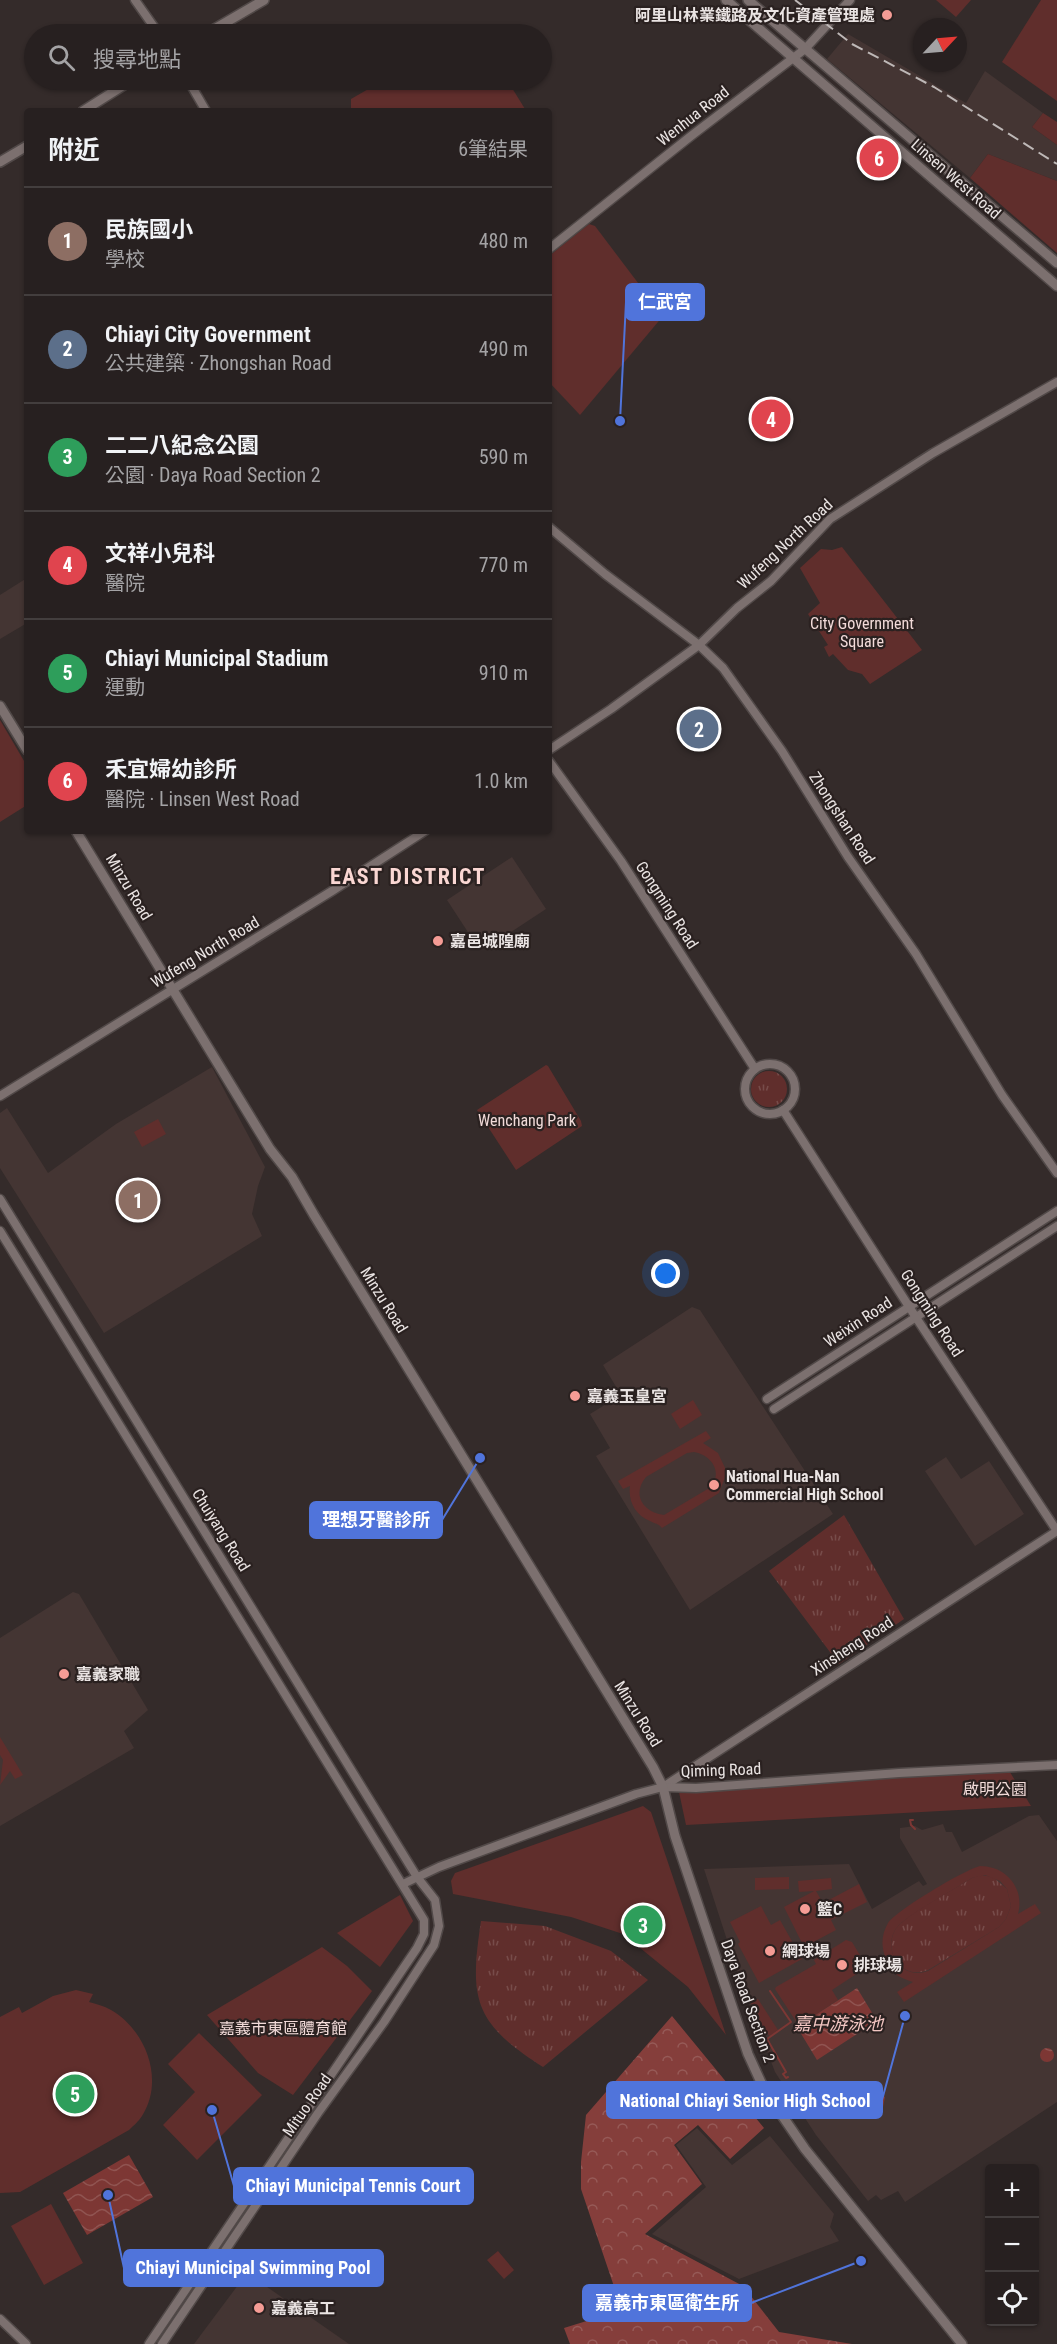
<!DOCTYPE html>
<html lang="zh-TW">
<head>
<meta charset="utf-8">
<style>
	body { margin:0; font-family:"Roboto Condensed","Noto Sans TC",sans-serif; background:#2f2829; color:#f1f3f6 }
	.controls { position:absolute; right:18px; bottom:18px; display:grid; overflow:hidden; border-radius:6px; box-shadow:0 2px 4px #0004 }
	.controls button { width:54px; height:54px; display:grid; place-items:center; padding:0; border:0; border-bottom:2px solid #433e3e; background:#272020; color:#f1f3f6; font:30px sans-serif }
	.compass { position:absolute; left:913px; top:18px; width:54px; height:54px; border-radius:50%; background:#272020; box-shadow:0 2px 4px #0004; rotate:64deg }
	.you { position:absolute; left:666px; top:1274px; width:21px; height:21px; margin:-15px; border:4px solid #fff; border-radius:50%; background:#1a73e8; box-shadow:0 0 0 9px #1a73e833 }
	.badge { display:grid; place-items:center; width:39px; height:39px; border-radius:50%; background:#f59c95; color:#fff; font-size:20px; font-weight:700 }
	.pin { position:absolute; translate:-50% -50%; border:3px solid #fff; box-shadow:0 2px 6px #0006 }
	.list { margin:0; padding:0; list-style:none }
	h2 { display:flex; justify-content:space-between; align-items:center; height:78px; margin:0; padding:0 24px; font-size:26px }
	h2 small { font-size:20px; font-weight:400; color:#a4a3a5 }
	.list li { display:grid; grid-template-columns:39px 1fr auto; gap:18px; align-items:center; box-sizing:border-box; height:108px; padding:0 24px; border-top:2px solid #433e3e }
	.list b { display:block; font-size:22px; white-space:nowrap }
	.list p { margin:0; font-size:20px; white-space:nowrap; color:#a4a3a5 }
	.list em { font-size:20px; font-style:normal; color:#a4a3a5 }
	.icon { flex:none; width:33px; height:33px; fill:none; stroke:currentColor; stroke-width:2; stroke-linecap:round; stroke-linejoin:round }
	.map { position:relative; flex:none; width:1057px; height:2344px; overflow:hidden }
	.search { position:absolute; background:#272020; box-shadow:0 2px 4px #0004; left:24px; top:24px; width:528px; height:66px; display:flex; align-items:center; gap:15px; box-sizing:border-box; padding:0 21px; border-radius:33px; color:#a4a3a5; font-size:22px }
	.panel { position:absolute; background:#272020; box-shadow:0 2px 4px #0004; left:24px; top:108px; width:528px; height:726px; border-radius:6px }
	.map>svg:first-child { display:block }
</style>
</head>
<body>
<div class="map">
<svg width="1057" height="2344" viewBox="0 0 1057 2344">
	<defs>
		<pattern id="grass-tufts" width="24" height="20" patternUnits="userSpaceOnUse" patternTransform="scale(1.5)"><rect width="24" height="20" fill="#602e2c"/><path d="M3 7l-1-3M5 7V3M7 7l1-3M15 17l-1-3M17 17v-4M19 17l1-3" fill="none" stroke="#774c4a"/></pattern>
		<pattern id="forest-crowns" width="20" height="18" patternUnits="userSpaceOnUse" patternTransform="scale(1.5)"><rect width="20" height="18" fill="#853e3b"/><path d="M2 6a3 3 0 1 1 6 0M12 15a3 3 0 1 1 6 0" fill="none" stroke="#965a57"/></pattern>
		<pattern id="water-waves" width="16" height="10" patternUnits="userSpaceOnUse" patternTransform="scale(1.5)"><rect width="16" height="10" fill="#7d3734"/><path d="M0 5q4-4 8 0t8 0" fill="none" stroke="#905451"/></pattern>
	</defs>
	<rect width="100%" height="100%" fill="#342b2a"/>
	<g fill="#443533">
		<path d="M848,34L966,103L985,71L1043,113L1032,127L1057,145V181L988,154L970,178L827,59Z"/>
		<path d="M27,578V623L0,639V595Z"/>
		<path d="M512,857L546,909L487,948L477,946L447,900Z"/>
		<path d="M212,1067L265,1167L258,1186L252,1214L262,1236L104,1333L0,1168V1113L7,1108L48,1173L116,1124Z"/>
		<path d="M692,1307L700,1310L833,1514L690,1610L596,1456L610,1448L590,1414L621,1395L603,1365Z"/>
		<path d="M946,1457L961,1479L989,1461L1024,1514L975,1546L925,1471Z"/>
		<path d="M73,1592L79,1594L148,1710L124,1731L134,1748L0,1826V1638Z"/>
		<path d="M1039,1815L1057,1841V2102L905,2202L898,2191L881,2200L876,2195L868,2201L816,2135L775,2072L739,1977L704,1869L849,1864L872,1909L919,1881L923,1886L927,1884L900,1838V1828L915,1826L922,1830L943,1824L946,1832H952L962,1852L1029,1816Z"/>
		<path d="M697,2128L732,2165L770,2136L834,2214L830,2227L839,2241L739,2279L652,2234L706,2187L676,2145Z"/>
		<path d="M247,2273L349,2344H194Z"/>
	</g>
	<g fill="url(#grass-tufts)">
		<circle cx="769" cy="1089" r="18"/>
		<path d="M844,1515L904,1619L839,1664L769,1571Z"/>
		<path d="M981,1875L993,1877L1007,1889L1011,1906L1006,1919L999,1927L928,1970C899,1982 878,1944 901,1923C921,1906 950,1892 972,1878Z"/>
		<path d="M481,1921L545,1926L611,1951L648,1980L543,2067C474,2023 469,2000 481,1921Z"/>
	</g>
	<path fill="url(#forest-crowns)" d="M672,2016L764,2128L730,2159L698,2125L674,2145L702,2184L645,2234L743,2286L779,2332L852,2344H570L564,2328L622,2310L581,2189V2162L586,2115Z"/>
	<g fill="#602e2c" fill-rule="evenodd">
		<path d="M936,0H971L956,17Z"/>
		<path d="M1041,0H1057V101L1002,62Z"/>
		<path d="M384,80H507L525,109L351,111V99Z"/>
		<path d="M1043,113L1057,122V145L1032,127Z"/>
		<path d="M988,154L1057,181V253L970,178Z"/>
		<path d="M589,224L595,226L663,316L580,415L549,382V256Z"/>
		<path d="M842,547L922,650L870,684L862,674L848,670L833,654L829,657L824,647L828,645L808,614L820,603L800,568L821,549L832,550Z"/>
		<path d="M0,720L27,766V805L0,822Z"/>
		<path d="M546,1065L548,1066L581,1121L582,1126L516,1170L477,1110Z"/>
		<path d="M158,1119L166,1134L142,1147L134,1132Z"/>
		<path d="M693,1400L702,1415L680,1429L671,1414Z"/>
		<path d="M706,1431L711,1438L703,1443L718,1453L727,1472L719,1493L662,1528C658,1523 655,1524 650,1521C635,1515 628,1501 630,1486L623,1489L618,1481ZM694,1452C711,1455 723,1471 711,1487L664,1515C644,1513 631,1495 646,1477L687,1453Z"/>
		<path d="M0,1737L23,1775L15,1779L10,1771L0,1785L3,1760L0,1755Z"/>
		<path d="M1008,1769L1031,1806L686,1825L679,1792Z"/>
		<path d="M643,1806L651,1812L726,2035L688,1987L623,1934L571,1917L453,1894L451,1881L455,1873Z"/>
		<path d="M980,1866C1006,1866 1025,1888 1018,1914L1035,1904L1041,1913L904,2002L897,1992L913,1982C900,1978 891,1974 886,1959C881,1947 881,1935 888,1923C897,1910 964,1870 980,1866ZM985,1875L1000,1881L1007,1889L1011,1906L1006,1919L999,1927L928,1971C899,1982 878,1944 901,1923C921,1907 950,1892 972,1878Z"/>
		<path d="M789,1877V1889L755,1890V1878Z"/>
		<path d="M831,1878L832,1889L816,1891L823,1903L859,1884L867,1902L831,1920L836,1930L804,1947L784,1907L814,1891L799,1892L798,1881Z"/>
		<path d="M400,1895L413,1921L380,1967L337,1933Z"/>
		<path d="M761,1906L771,1925L780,1920L802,1959L759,1983L738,1944L740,1942L730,1922Z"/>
		<path d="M846,1940L852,1942L867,1967L832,1990L838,2000L799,2026L775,1989L776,1987L816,1964L814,1960Z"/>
		<path d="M322,1947L347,1966L372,1991L293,2095L258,2073L207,2015Z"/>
		<path d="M76,1990L93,1994L89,2002C96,2004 104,2006 111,2010C146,2030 165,2080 142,2116C139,2121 133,2126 129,2130L20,2192L0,2193V2017L19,2007L22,2013L53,1996Z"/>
		<path d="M758,1999L778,2030L770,2036L760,2028L751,2003Z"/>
		<path d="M199,2033L262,2095L197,2160L163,2125L195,2092L168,2064Z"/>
		<path d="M51,2204L83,2263L44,2285L11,2226Z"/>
		<path d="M498,2251L514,2270L504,2279L487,2260Z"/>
	</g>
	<g fill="url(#water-waves)">
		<path d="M857,1988L877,2021L817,2060L797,2027Z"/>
		<circle cx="1047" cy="2055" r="7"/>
		<path d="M877,2092L885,2097L883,2107L873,2106L871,2097L876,2096Z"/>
		<path d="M129,2155L153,2197L87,2235L63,2193Z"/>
	</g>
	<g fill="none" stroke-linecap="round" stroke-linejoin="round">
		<g stroke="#7d3734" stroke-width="2">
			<path d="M913,1820H910L911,1825L915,1829"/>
			<path d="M770,1991L791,2022L767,2039L786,2072L783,2074L786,2078L788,2077"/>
		</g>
		<g stroke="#514948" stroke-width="11">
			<g id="tertiary">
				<path d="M135,0L159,34"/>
				<path d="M188,80L206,111"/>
				<path d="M549,249L691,136L805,49L850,0"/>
				<path d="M549,527L605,574L699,645L723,668L782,751L848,857L916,954L1002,1095L1057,1173"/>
				<path d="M549,750L611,709L699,645L737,608L771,581L830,519L933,453L1057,382"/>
				<path d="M549,761L621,861L755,1069"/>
				<circle cx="770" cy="1089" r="25"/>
				<path d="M0,1096L332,891L425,831"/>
				<path d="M0,1199L417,1877L435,1900L439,1926L434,1945L384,2022L318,2113L162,2344"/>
				<path d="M0,1231L424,1920V1934L417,1948L149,2344"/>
				<path d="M767,1399L1057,1211"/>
				<path d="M774,1409L1057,1226"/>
				<path d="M663,1787L1057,1531L915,1316L783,1110"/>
				<path d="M403,1884L439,1867L636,1794L663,1787L696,1788L899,1773L1057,1765"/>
				<path d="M0,2319L26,2344"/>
			</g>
		</g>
		<g stroke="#514948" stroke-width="12">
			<g id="secondary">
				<path d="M726,0L1057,286"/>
				<path d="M748,0L1057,263"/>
				<path d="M206,34L264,0"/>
				<path d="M83,111L132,80"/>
				<path d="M0,162L27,146"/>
				<path d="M0,706L27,750"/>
				<path d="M76,831L270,1149L292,1177L314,1215L653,1767L663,1787L675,1836L748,2054L764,2089L805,2149L962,2344"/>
			</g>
		</g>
		<use href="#tertiary" stroke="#7c706f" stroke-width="8"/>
		<use href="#secondary" stroke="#7c706f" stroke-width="9"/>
		<path stroke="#beb8b7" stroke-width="2" stroke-dasharray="12 6" stroke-linecap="butt" d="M795,0L852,44L934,87L1057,164"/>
	</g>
	<g fill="#f59c95" stroke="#2a2120" stroke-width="2">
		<circle cx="887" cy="15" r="6"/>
		<circle cx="438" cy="941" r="6"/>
		<circle cx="575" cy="1396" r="6"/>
		<circle cx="714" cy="1485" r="6"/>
		<circle cx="64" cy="1674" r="6"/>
		<circle cx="805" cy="1909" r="6"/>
		<circle cx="770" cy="1951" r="6"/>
		<circle cx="842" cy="1965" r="6"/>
		<circle cx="259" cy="2308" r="6"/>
	</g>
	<g text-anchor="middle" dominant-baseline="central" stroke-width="4.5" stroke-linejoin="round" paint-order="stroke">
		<g font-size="16" font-weight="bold" fill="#eae4e3" stroke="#2a2120" text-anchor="start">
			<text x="875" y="15" text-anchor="end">阿里山林業鐵路及文化資產管理處</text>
			<text x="450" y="941">嘉邑城隍廟</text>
			<text x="587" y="1396">嘉義玉皇宮</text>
			<text x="726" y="1476">National Hua-Nan<tspan x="726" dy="18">Commercial High School</tspan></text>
			<text x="76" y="1674">嘉義家職</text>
			<text x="817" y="1909">籃C</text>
			<text x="782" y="1951">網球場</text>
			<text x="854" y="1965">排球場</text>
			<text x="271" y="2308">嘉義高工</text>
		</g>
		<g font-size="16" fill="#eae4e3" stroke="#2a2120">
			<text transform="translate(693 116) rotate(-38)">Wenhua Road</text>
			<text transform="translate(956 179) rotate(41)">Linsen West Road</text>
			<text transform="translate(785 544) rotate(-43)">Wufeng North Road</text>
			<text transform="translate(842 818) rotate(57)">Zhongshan Road</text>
			<text transform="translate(129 887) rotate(59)">Minzu Road</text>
			<text transform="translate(667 905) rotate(57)">Gongming Road</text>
			<text transform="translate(205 952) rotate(-31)">Wufeng North Road</text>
			<text transform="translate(384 1300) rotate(58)">Minzu Road</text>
			<text transform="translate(932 1313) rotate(57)">Gongming Road</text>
			<text transform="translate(858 1322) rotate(-33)">Weixin Road</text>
			<text transform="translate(221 1530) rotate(58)">Chuiyang Road</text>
			<text transform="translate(852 1646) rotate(-33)">Xinsheng Road</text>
			<text transform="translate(638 1714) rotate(58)">Minzu Road</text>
			<text transform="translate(721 1770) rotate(-2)">Qiming Road</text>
			<text transform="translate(748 2001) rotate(70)">Daya Road Section 2</text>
			<text transform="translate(307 2105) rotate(-55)">Mituo Road</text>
		</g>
		<g font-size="16" fill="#f2dbd9" stroke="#2a2120">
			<text x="862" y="623">City Government<tspan x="862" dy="18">Square</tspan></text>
			<text x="527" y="1120">Wenchang Park</text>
			<text x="995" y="1789">啟明公園</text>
			<text x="283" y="2028">嘉義市東區體育館</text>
		</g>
		<g font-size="18" font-style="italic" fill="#f3c6c2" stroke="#2a2120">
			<text x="838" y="2023">嘉中游泳池</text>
		</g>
		<g font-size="22" font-weight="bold" letter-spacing="1.5" fill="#fad7d3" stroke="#2a2120">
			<text x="408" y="876">EAST DISTRICT</text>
		</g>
	</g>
	<path fill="none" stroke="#5074db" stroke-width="2" d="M620 421L626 302M480 1458L442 1520M905 2016L882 2100M212 2110L234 2186M108 2195L124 2268M861 2261L751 2303"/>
	<g fill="#5074db" stroke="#2a2120" stroke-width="2">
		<circle cx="620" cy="421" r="6"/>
		<circle cx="480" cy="1458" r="6"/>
		<circle cx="905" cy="2016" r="6"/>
		<circle cx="212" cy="2110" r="6"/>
		<circle cx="108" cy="2195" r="6"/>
		<circle cx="861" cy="2261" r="6"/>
	</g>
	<g fill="#5074db" stroke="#5074db" stroke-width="2">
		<rect x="626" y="284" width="78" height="36" rx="6"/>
		<rect x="310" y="1502" width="132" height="36" rx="6"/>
		<rect x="607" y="2082" width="275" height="36" rx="6"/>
		<rect x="234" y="2168" width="239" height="36" rx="6"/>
		<rect x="124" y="2250" width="259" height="36" rx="6"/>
		<rect x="583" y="2285" width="168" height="36" rx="6"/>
	</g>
	<g font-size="18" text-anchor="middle" font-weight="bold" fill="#fff">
		<text x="665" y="308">仁武宮</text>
		<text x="376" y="1526">理想牙醫診所</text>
		<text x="745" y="2107">National Chiayi Senior High School</text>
		<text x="353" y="2192">Chiayi Municipal Tennis Court</text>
		<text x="253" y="2274">Chiayi Municipal Swimming Pool</text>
		<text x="667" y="2309">嘉義市東區衛生所</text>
	</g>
</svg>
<div class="controls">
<button>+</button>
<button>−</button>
<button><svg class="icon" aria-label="locate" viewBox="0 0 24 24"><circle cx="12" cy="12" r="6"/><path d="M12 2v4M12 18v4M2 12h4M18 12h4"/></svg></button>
</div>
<svg class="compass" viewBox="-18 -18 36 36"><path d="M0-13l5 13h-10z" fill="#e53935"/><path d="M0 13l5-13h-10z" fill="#a4a3a5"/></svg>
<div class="you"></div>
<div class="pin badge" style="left:138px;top:1200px;background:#8d6e63">1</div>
<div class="pin badge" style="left:699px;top:729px;background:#5c6f8a">2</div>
<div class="pin badge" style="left:643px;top:1925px;background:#2e9e5b">3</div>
<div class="pin badge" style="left:771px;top:419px;background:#e0444e">4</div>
<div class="pin badge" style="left:75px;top:2094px;background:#2e9e5b">5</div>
<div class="pin badge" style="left:879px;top:158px;background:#e0444e">6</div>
<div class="search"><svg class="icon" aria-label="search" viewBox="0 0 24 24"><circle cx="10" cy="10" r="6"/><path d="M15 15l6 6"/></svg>搜尋地點</div>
<section class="panel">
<h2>附近<small>6筆結果</small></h2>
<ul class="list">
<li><span class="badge" style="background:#8d6e63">1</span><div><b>民族國小</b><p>學校</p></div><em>480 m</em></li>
<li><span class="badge" style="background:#5c6f8a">2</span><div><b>Chiayi City Government</b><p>公共建築 · Zhongshan Road</p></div><em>490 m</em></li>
<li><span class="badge" style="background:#2e9e5b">3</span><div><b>二二八紀念公園</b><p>公園 · Daya Road Section 2</p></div><em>590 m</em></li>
<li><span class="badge" style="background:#e0444e">4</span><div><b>文祥小兒科</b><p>醫院</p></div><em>770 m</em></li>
<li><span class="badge" style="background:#2e9e5b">5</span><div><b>Chiayi Municipal Stadium</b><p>運動</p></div><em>910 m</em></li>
<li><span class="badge" style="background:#e0444e">6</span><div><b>禾宜婦幼診所</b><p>醫院 · Linsen West Road</p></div><em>1.0 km</em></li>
</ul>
</section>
</div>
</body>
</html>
